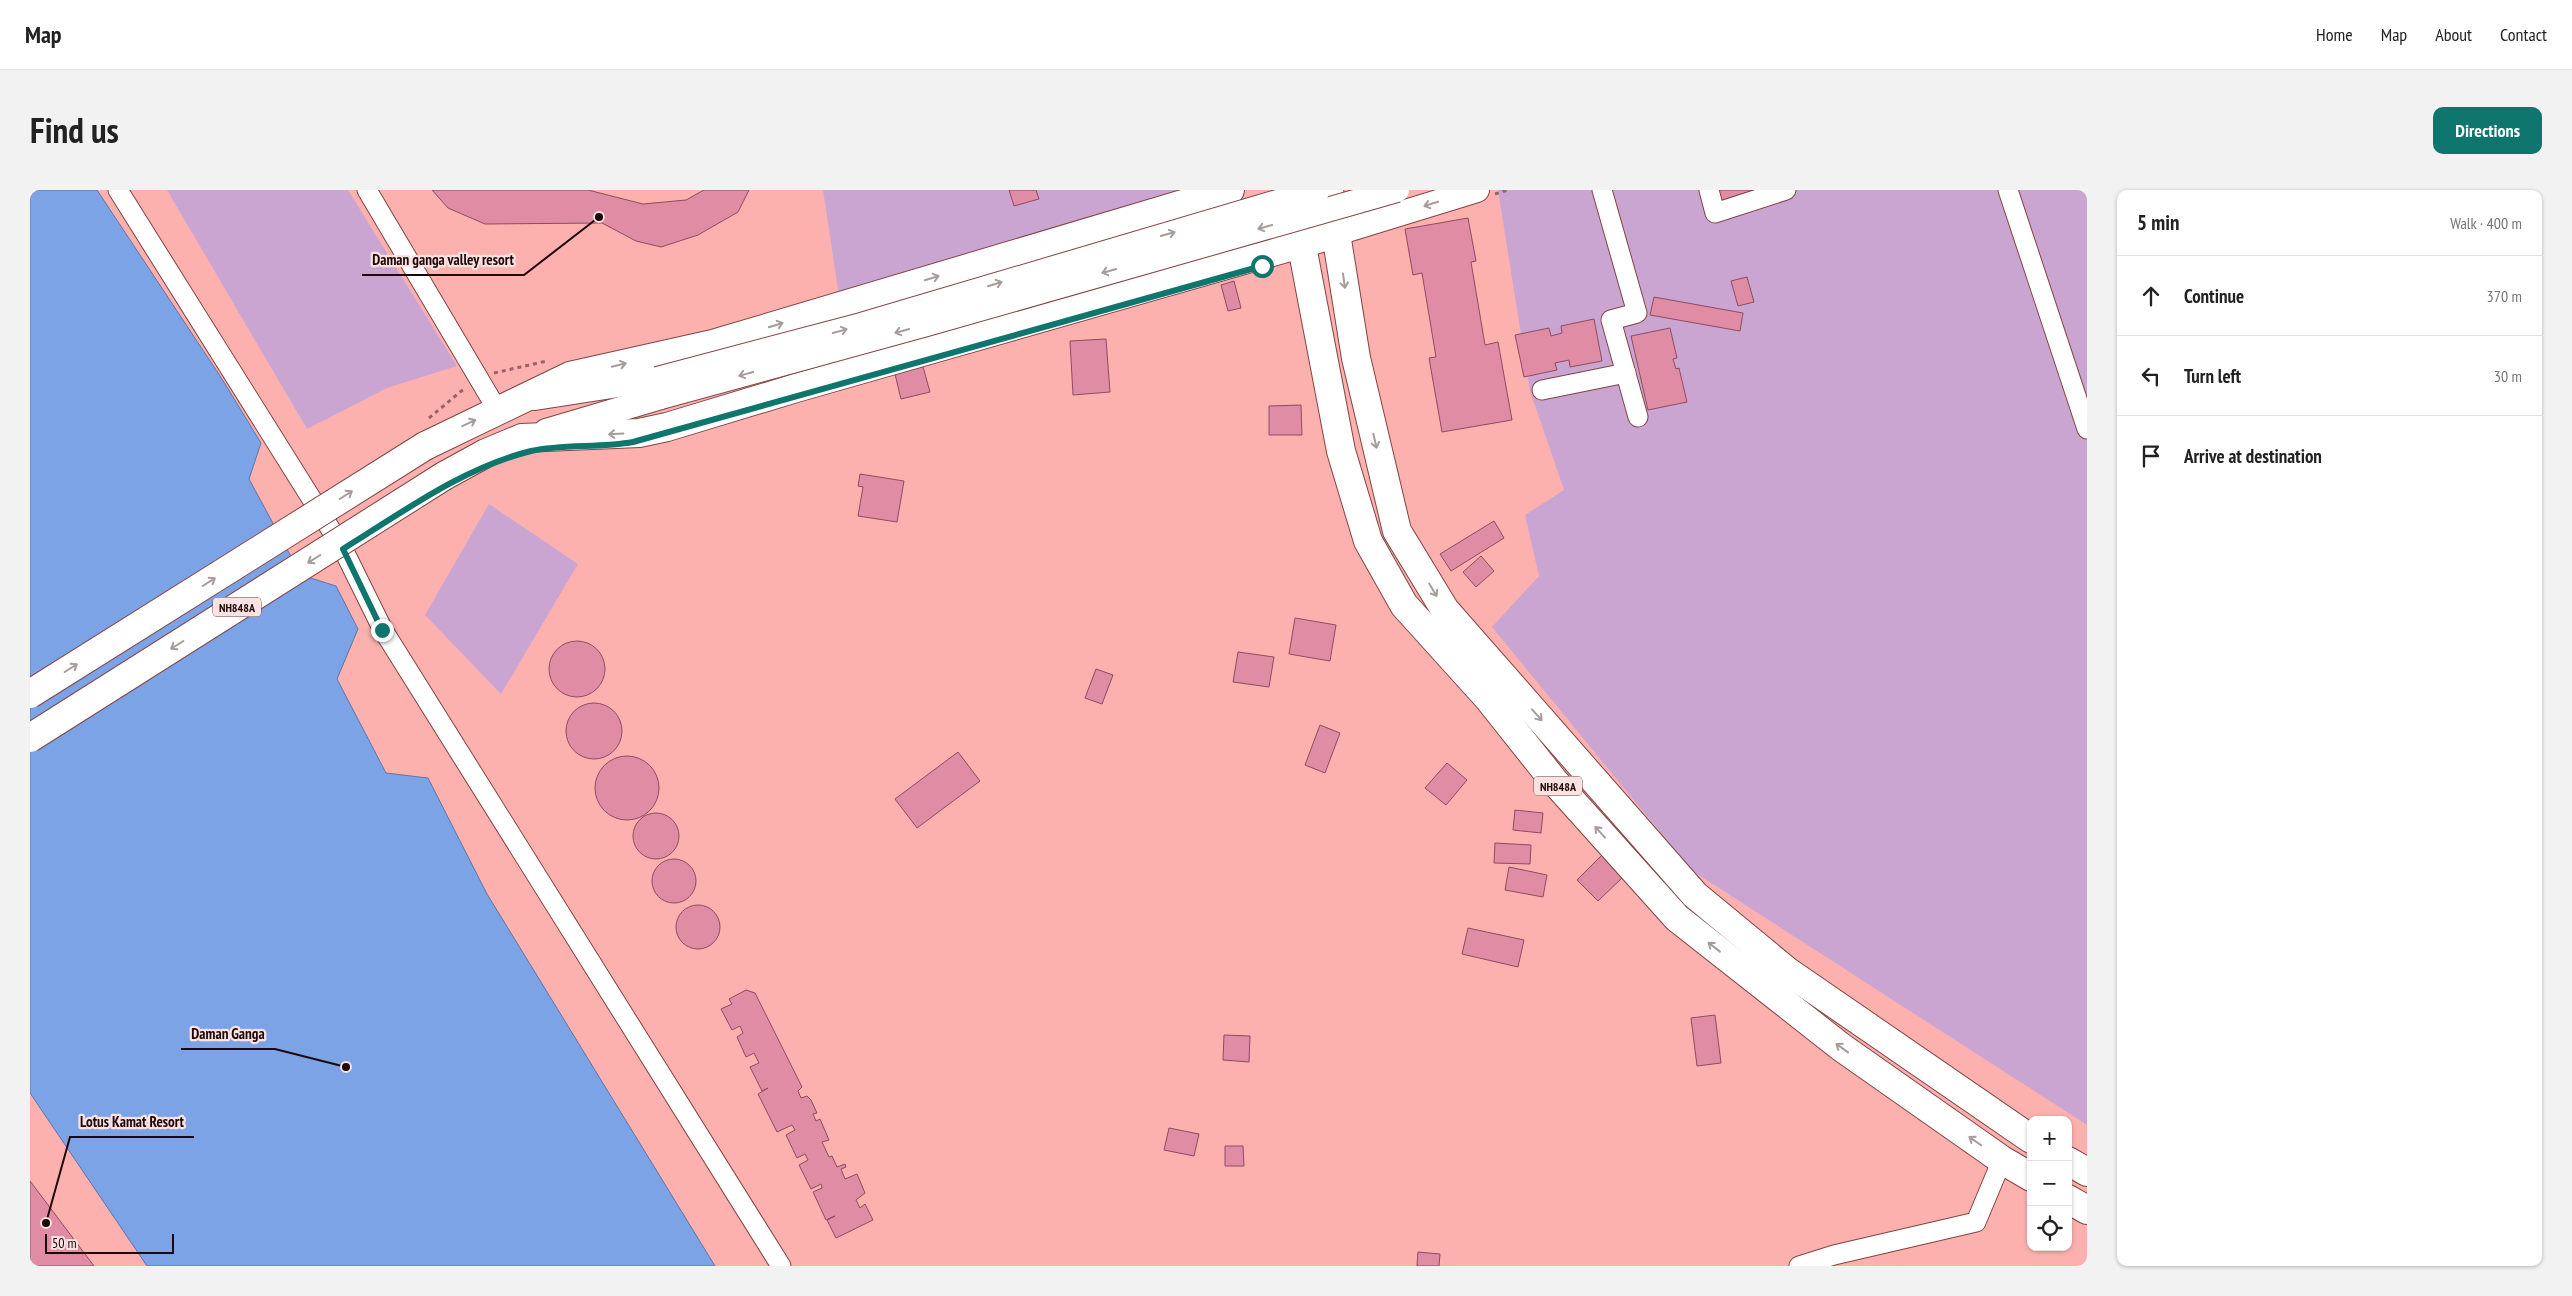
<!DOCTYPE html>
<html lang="en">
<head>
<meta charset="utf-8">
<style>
	body { margin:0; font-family:"PT Sans Narrow",sans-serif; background:#f2f2f2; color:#222 }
	.controls { position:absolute; right:15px; bottom:15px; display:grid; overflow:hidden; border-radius:10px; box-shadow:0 1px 4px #0004 }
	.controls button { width:45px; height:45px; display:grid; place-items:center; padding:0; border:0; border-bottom:1px solid #e0e0e0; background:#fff; color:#222; font:25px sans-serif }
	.scale { position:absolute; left:15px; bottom:12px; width:129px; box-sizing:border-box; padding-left:5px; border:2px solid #200708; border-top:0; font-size:14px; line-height:18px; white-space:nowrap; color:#200708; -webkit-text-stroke:4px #fae2e1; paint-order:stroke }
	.stop { position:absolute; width:15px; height:15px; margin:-11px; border:4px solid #0f766e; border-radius:50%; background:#fff }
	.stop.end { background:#0f766e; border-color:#fff; box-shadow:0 1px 5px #0008 }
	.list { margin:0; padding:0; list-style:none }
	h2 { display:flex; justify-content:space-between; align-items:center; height:65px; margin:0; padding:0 20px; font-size:21px }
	h2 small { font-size:16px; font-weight:400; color:#767676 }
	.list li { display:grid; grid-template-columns:32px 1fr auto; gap:15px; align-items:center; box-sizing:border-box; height:80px; padding:0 20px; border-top:1px solid #e0e0e0 }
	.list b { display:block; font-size:19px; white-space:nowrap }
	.list em { font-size:16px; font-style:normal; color:#767676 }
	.icon { flex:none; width:28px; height:28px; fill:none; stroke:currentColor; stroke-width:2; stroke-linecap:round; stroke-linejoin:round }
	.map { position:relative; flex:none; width:2057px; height:1076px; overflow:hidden; border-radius:10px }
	header { display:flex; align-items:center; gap:30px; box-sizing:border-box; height:70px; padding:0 25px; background:#fff; border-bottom:1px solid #e0e0e0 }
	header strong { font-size:24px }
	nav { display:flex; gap:28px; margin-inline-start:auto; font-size:18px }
	.intro { display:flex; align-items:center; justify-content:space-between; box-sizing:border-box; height:120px; padding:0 30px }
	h1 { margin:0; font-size:35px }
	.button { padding:12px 22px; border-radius:10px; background:#0f766e; color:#fff; font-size:18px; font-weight:700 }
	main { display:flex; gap:30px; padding:0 30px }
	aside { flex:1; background:#fff; border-radius:10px; box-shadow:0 1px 4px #0004 }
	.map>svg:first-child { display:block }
</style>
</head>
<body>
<header>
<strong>Map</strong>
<nav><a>Home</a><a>Map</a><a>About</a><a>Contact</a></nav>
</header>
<div class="intro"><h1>Find us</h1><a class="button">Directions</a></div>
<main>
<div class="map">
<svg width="2057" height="1076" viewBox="0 0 2057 1076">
	<rect width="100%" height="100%" fill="#fdb1af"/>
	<g fill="#cba5d2">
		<path d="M137,0H318L427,176L357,198L277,239Z"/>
		<path d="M793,0H1160L809,106Z"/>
		<path d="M1468,0H2057V935L1661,680L1462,437L1509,386L1495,325L1534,300L1500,201Z"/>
		<path d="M459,314L548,374L471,504L395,425Z"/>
	</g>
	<path fill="#7ca3e5" stroke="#6074a3" d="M0,0H67L192,189L231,253L219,289L271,385L306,396L328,439L307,489L356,583L398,588L457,704L685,1076H117L0,903Z"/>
	<g fill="#e08ca5" stroke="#8c4c60">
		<path d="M402,0H558L613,14L656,10L674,0H719L708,22L668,45L631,57L606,51L572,33L455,34L418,18Z"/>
		<path d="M979,0H1006L1009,9L984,16Z"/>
		<path d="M1676,0H1724L1681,14Z"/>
		<path d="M1438,28L1446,71L1441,72L1455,155L1468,152L1482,230L1412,242L1399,168L1406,167L1392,83L1383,85L1375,39Z"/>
		<path d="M1717,87L1724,112L1708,116L1701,91Z"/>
		<path d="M1204,91L1211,118L1198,121L1191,95Z"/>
		<path d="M1624,107L1713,123L1710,141L1620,125Z"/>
		<path d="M1564,129L1572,171L1540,177L1539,170L1525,173L1527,180L1494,187L1485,145L1519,138L1521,146L1532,143L1531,136Z"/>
		<path d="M1640,138L1647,168L1643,169L1646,179L1649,178L1657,212L1618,220L1601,146Z"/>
		<path d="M1076,149L1080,202L1043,205L1040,151Z"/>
		<path d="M892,173L900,202L871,209L864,180Z"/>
		<path d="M1271,215L1272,245H1239V216Z"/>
		<path d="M830,284L874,291L867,332L828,326L833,297L828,296Z"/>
		<path d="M1464,331L1474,348L1421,381L1410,364Z"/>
		<path d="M1451,366L1464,381L1446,397L1433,382Z"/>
		<path d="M1265,428L1306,435L1300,471L1259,464Z"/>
		<circle cx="547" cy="479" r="28"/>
		<path d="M1208,462L1244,467L1239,497L1203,492Z"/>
		<path d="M1066,479L1083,485L1072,514L1055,508Z"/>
		<circle cx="564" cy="541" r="28"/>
		<path d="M1290,535L1310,543L1295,583L1275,575Z"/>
		<path d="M928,562L950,591L887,638L865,609Z"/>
		<circle cx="597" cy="598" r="32"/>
		<path d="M1417,573L1437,590L1416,615L1395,598Z"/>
		<path d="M1485,620L1513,623L1511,643L1483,640Z"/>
		<circle cx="626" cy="646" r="23"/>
		<path d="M1465,653L1501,655L1500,674L1464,673Z"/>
		<path d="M1573,664L1594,686L1568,711L1547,690Z"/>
		<circle cx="644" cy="691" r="22"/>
		<path d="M1479,677L1517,685L1513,707L1475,700Z"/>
		<circle cx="668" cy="737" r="22"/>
		<path d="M1438,738L1494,750L1488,777L1432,764Z"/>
		<path d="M716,800L725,803L772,897L768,901L771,908L777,906L781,910L787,923L783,924L786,931L790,929L799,950L792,952L799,967L802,966L807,977L815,974L816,977L811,979L815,989L827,984L835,1003L826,1010L830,1018L835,1014L843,1030L806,1048L797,1030L805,1026L796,1030L783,1002L792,998L791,994L781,999L769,975L778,970L775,964L767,968L756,945L765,940L762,935L747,942L728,904L738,898L732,901L720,877L729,873L724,863L716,867L707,847L713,843L710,836L702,840L691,819L702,814L699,809Z"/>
		<path d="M1685,825L1691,873L1667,876L1661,828Z"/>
		<path d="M1194,845L1220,846L1219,872L1193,870Z"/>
		<path d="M1139,938L1169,944L1164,966L1134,960Z"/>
		<path d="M1195,956H1213L1214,976H1195Z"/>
		<path d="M0,991L64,1076H0Z"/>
		<path d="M1388,1062L1410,1064L1409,1076H1387Z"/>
	</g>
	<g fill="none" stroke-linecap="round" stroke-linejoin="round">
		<g stroke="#834343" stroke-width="21">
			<g id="minor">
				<path d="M88,0L313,359L353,440L751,1076"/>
				<path d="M337,0L468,221"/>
				<path d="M1572,0L1607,123L1581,130L1608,227"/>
				<path d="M1679,0L1685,23L1756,0"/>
				<path d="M1978,0L2057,239"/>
				<path d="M1512,200L1596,183"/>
				<path d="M1769,1076L1804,1065L1946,1032L1972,970"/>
			</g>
		</g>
		<g stroke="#834343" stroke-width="26">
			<g id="major">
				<path d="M1307,43L1447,0"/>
				<path d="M505,208L627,189"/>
				<path d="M516,241L631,207"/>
			</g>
		</g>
		<g stroke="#834343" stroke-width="30">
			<g id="highway">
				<path d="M1299,0L1326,168L1367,341L1415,420L1665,705L1757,781L2001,949"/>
				<path d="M1262,4L1311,261L1338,351L1374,415L1458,508L1524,591L1647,728L1811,857L1972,970L2001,987"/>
				<path d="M395,256L540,186L683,154L1200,0"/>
				<path d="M414,286L456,263L492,248L609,243L637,237L766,198L1291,48"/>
				<path d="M2038,971L2057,982"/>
				<path d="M2038,1009L2057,1020"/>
			</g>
		</g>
		<g stroke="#986463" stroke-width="3" stroke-dasharray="4 4" stroke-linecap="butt">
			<path d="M1465,4L1478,0"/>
			<path d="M464,183L517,171"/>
			<path d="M399,228L435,198"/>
		</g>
		<use href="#minor" stroke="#fff" stroke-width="19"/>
		<use href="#major" stroke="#fff" stroke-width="24"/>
		<use href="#highway" stroke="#fff" stroke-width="28"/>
		<g stroke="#834343" stroke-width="26" stroke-linecap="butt">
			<g id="major-bridge">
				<path d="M627,189L831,135L1288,0"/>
				<path d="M631,207L897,134L1367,0"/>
			</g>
		</g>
		<g stroke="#834343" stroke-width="30" stroke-linecap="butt">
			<g id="highway-bridge">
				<path d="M0,504L395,256"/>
				<path d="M0,548L414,286"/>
			</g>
		</g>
		<use href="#major-bridge" stroke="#fff" stroke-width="24"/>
		<use href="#highway-bridge" stroke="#fff" stroke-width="28"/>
	</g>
	<defs><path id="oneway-shaft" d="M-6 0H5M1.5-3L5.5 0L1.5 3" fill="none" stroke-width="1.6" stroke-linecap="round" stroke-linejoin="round" transform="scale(1.25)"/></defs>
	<g stroke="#a69c9c">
		<use href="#oneway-shaft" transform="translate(1401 14) rotate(163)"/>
		<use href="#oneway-shaft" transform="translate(1235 37) rotate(164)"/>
		<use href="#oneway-shaft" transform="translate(1138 44) rotate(-16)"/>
		<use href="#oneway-shaft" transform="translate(1079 81) rotate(164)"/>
		<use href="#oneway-shaft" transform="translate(902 88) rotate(-17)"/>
		<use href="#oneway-shaft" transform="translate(1314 91) rotate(82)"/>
		<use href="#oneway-shaft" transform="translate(965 94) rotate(-17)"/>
		<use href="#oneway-shaft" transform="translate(746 135) rotate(-17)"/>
		<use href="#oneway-shaft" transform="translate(810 141) rotate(-15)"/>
		<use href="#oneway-shaft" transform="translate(872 141) rotate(164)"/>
		<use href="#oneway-shaft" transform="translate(589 175) rotate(-13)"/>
		<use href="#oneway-shaft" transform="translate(716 184) rotate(165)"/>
		<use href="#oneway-shaft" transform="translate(439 233) rotate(-25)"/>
		<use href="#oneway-shaft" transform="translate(586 244) rotate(177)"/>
		<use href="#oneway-shaft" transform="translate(1345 251) rotate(77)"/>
		<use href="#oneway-shaft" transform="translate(316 305) rotate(-32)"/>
		<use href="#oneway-shaft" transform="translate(284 369) rotate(148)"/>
		<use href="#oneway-shaft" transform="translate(179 392) rotate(-32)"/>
		<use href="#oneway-shaft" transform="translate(1403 400) rotate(59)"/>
		<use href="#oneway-shaft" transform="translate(147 455) rotate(148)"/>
		<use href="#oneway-shaft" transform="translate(41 478) rotate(-32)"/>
		<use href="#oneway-shaft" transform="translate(1507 525) rotate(49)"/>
		<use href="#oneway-shaft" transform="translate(1570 642) rotate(-132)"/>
		<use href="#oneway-shaft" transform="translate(1684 757) rotate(-142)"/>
		<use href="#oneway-shaft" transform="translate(1812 858) rotate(-144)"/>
		<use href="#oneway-shaft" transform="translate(1945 951) rotate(-145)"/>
	</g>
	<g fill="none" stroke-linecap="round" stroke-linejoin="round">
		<path stroke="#0f766e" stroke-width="6" d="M352,440L313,359C373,322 432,278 501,261C534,254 570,258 603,252L1232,76"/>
	</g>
	<g text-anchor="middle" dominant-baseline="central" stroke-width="4.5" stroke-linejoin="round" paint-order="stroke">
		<g fill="#fae2e1" stroke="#614949" stroke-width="1">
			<rect x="183" y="407.5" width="48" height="19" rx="4"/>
			<rect x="1504" y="586.5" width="48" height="19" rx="4"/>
		</g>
		<g font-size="12" font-weight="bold" fill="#200708">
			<text x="207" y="417">NH848A</text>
			<text x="1528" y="596">NH848A</text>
		</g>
	</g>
	<path fill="none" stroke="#200708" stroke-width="2" d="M569 27L494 85H332M316 877L245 859H151M16 1033L40 947H164"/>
	<g fill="#200708" stroke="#fae2e1" stroke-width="2">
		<circle cx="569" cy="27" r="5"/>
		<circle cx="316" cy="877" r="5"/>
		<circle cx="16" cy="1033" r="5"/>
	</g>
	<g font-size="15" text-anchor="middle" font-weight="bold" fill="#200708" stroke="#fae2e1" stroke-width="4.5" stroke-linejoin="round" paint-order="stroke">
		<text x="413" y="75">Daman ganga valley resort</text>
		<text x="198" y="849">Daman Ganga</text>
		<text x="102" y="937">Lotus Kamat Resort</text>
	</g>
</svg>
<div class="controls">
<button>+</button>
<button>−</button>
<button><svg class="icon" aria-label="locate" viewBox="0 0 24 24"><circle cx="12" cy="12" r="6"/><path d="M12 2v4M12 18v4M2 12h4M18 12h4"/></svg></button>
</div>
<div class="scale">50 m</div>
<div class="stop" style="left:1232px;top:76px"></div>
<div class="stop end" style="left:352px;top:440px"></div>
</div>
<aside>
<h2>5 min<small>Walk · 400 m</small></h2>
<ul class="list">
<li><svg class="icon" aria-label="ahead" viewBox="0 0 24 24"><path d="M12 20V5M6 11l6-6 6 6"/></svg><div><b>Continue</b></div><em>370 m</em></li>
<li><svg class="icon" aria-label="left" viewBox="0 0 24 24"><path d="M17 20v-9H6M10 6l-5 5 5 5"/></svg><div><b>Turn left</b></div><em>30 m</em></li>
<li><svg class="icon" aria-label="arrive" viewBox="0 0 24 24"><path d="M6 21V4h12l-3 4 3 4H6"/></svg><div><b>Arrive at destination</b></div></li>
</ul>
</aside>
</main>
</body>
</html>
